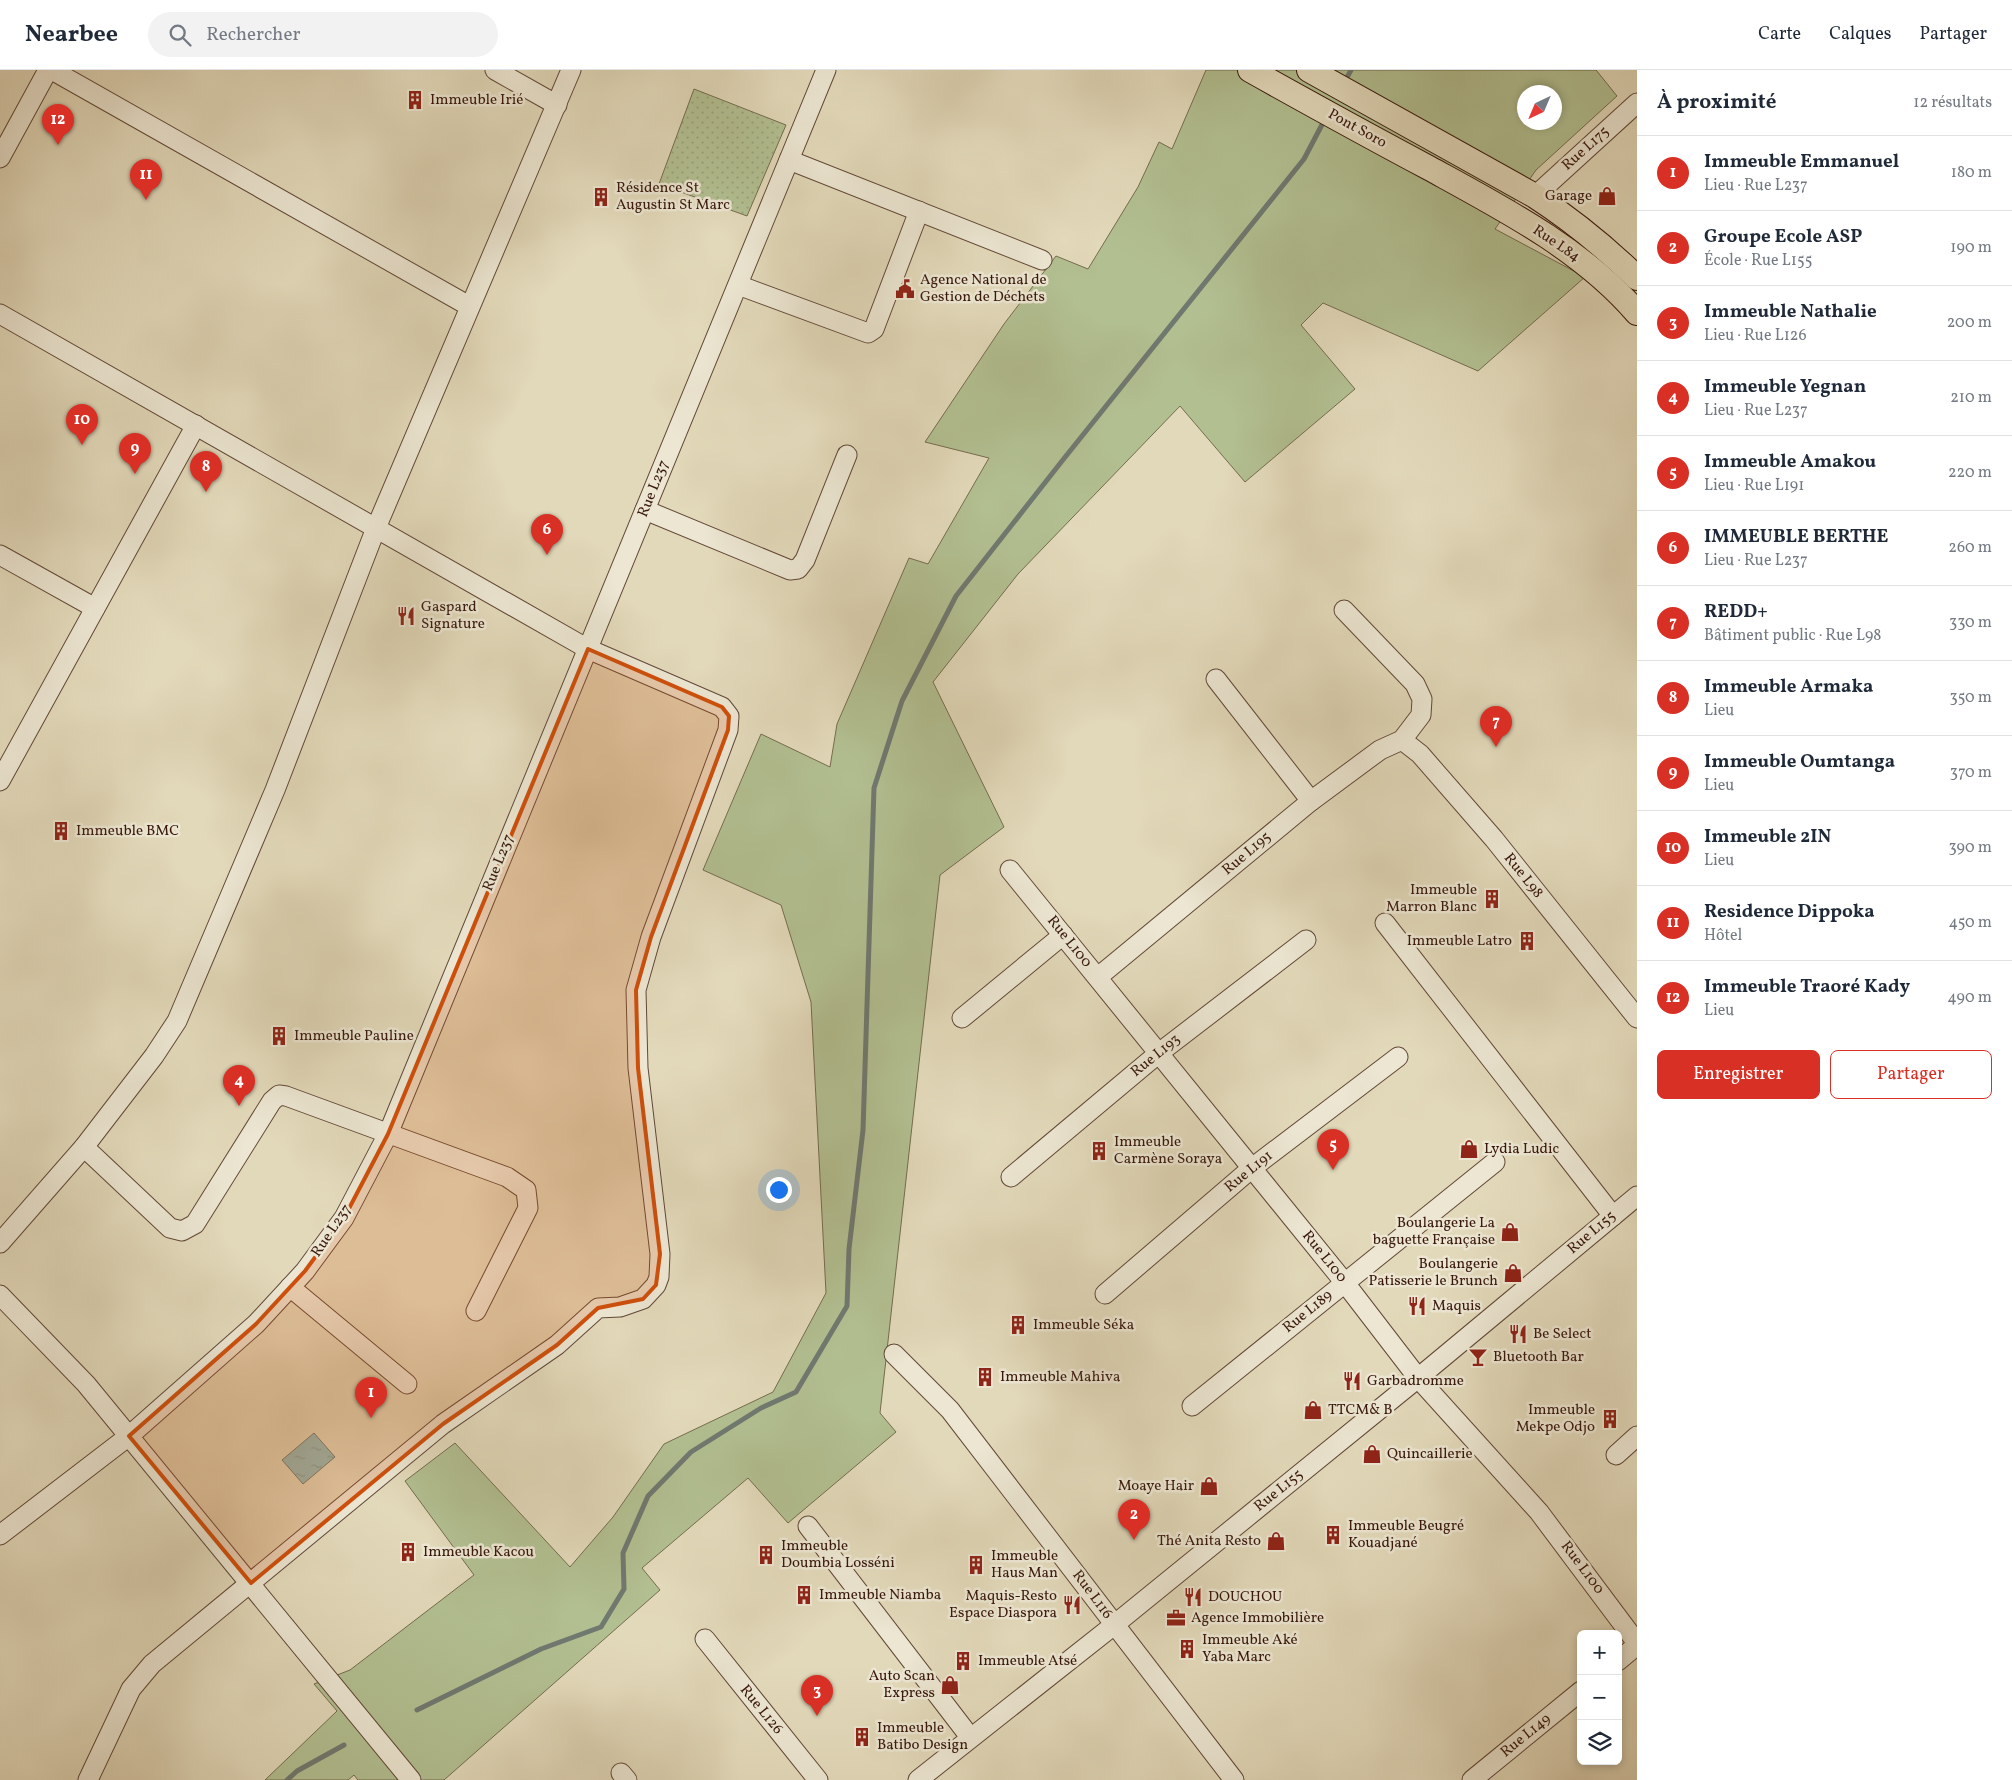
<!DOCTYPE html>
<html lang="fr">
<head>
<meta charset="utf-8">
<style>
	body { margin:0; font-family:Vollkorn,serif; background:#f2f2f3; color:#1f2937 }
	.controls { position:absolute; right:15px; bottom:15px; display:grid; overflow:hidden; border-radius:8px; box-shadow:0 2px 8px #0003 }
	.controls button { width:45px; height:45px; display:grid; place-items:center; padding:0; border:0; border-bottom:1px solid #e0e1e3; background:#fff; color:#1f2937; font:25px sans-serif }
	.compass { position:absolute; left:1517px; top:15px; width:45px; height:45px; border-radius:50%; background:#fff; box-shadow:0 2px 8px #0003; rotate:224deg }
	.you { position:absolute; left:778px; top:1119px; width:18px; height:18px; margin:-12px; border:4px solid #fff; border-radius:50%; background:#1a73e8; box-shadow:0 0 0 8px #1a73e833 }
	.badge { display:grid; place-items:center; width:32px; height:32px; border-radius:50%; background:#d93025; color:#fff; font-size:16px; font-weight:700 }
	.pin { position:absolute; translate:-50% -41px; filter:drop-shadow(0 1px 2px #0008) }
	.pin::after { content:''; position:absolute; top:26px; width:18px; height:15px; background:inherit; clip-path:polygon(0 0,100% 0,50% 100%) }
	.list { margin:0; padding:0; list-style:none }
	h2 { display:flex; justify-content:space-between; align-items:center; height:65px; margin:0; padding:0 20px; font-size:21px }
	h2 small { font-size:16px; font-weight:400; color:#747a83 }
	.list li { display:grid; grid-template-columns:32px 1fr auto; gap:15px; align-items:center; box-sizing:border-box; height:75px; padding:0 20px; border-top:1px solid #e0e1e3 }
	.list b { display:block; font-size:19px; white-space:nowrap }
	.list p { margin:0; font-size:16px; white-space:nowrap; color:#747a83 }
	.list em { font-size:16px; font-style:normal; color:#747a83 }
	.actions { display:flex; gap:10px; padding:15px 20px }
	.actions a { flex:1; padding:11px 0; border:1px solid #d93025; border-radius:8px; text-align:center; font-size:18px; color:#d93025 }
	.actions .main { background:#d93025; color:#fff }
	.icon { flex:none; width:28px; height:28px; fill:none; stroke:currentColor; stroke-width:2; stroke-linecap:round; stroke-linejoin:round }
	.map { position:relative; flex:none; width:1637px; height:1710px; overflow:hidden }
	header { display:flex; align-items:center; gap:30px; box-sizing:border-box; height:70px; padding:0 25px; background:#fff; border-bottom:1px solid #e0e1e3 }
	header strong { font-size:24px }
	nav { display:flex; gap:28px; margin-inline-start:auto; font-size:18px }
	.search { width:350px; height:45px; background:#f2f2f3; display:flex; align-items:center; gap:12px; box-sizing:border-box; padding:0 18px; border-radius:28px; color:#747a83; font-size:19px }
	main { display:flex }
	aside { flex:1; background:#fff }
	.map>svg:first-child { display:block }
</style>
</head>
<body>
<header>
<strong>Nearbee</strong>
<div class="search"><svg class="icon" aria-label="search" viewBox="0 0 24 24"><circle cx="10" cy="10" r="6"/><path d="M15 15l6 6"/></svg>Rechercher</div>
<nav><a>Carte</a><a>Calques</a><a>Partager</a></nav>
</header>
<main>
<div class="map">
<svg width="1637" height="1710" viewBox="0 0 1637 1710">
	<defs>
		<pattern id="park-dots" width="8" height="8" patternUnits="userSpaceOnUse" patternTransform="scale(1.25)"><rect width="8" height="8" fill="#b2bf91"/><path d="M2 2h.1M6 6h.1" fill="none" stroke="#9aa37c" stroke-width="1.8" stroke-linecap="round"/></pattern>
		<pattern id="water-ripples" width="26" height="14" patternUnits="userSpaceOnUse" patternTransform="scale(1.25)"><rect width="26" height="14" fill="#95bab3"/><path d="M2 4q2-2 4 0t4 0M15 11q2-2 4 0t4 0" fill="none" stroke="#819f99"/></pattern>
	</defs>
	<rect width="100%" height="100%" fill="#e2d9ba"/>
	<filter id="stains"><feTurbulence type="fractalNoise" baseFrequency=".004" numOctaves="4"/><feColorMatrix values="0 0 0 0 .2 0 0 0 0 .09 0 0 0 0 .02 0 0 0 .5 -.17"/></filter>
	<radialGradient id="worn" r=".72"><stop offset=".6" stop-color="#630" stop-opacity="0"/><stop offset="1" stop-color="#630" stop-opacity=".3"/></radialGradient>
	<path fill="#b2bf91" stroke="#756c4e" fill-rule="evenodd" d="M1206,0H1596L1617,26L1536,100L1495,159L1585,207L1478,301L1323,233L1301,255L1355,319L1245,412L1180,336L1018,504L933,612L1004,757L940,805L880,1343L896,1362L788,1453L748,1408L642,1498L660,1520L444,1710H358L354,1705L348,1710H265L337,1641L314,1614L350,1600L474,1505L405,1411L455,1373L570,1497L613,1447L664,1374L773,1322L826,1223L811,932L781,835L703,800L761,664L830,697L837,654L909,488L928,494L989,388L925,372L1004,254L1056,186L1088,199L1138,117L1159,72L1172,79ZM1524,22H1554V52H1524Z"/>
	<path fill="url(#park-dots)" stroke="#756c4e" d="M694,19L786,55L747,146L659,114Z"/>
	<path fill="url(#water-ripples)" stroke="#707970" d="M314,1363L335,1387L303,1414L282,1390Z"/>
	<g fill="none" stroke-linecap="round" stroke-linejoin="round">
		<g stroke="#707970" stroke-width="5">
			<path d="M1344,13L1351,0"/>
			<path d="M417,1640L541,1579L601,1557L624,1519L623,1483L648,1426L691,1382L761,1338L796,1322L847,1236L849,1179L863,1060L874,718L902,631L956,526L1062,391L1304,89L1325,49"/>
			<path d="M287,1710L297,1701L344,1675"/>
		</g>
		<g stroke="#624837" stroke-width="21">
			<g id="minor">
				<path d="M52,0L469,236"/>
				<path d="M495,0L557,35"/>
				<path d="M0,88L48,0"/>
				<path d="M789,90L1042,190"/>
				<path d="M1535,126L1637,33"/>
				<path d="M738,215L868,263L874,259L919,141"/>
				<path d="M0,244L588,579L722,637L729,646L728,660L651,867L636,920L638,998L660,1184L659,1207L656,1215L643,1229L620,1237L598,1238L557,1275L443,1354L152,1594L131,1619L88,1710"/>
				<path d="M645,440L790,500L798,499L805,490L847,385"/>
				<path d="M0,485L95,538"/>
				<path d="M1216,609L1311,731"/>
				<path d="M1402,670L1420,684L1494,769L1637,948"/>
				<path d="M0,711L196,355"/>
				<path d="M1010,800L1345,1213L1418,1308L1539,1442L1637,1573"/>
				<path d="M1385,853L1613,1146"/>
				<path d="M1098,907L1311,731L1380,680L1402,670L1421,645L1422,629L1415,614L1344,540"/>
				<path d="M962,948L1063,865"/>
				<path d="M84,1077L170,1158L182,1161L195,1154L272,1031L279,1025L286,1026L507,1107L526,1120L528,1138L476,1241"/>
				<path d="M1011,1107L1159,983L1306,870"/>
				<path d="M0,1173L84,1077L154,986L177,951L275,720L376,458L571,0"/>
				<path d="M290,1217L407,1314"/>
				<path d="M1105,1224L1252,1098L1398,987"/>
				<path d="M0,1225L86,1314L411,1710"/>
				<path d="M894,1284L950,1340L1234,1710"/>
				<path d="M1192,1336L1495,1092"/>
				<path d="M1616,1385L1637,1366"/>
				<path d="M808,1456L970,1667"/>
				<path d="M0,1465L129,1366L256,1254L305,1201L344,1148L388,1064L826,0"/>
				<path d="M705,1569L818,1710"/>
				<path d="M1618,1591L1637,1575"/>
				<path d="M621,1703L627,1710"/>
				<path d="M918,1710L1114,1555L1418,1308L1637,1126"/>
				<path d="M1472,1710L1581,1621"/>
			</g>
		</g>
		<g stroke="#38180b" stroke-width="26">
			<g id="major">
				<path d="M1250,0C1309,33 1369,66 1429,98C1502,138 1582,179 1637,243"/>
				<path d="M1309,0L1535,126C1572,150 1605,177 1637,208"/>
			</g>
		</g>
		<use href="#minor" stroke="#ece6d2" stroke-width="19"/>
		<use href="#major" stroke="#e2d9ba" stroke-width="24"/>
	</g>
	<path fill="#ce4f0c" fill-opacity="0.2" stroke="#ce4f0c" stroke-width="4" stroke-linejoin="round" d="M588,579L722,637L729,646L728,660L651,867L636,920L638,998L660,1184L656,1215L643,1229L598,1238L557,1275L443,1354L251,1513L129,1366L256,1254L305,1201L344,1148L388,1064Z"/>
	<defs>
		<g id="building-bare" transform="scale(1.5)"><path d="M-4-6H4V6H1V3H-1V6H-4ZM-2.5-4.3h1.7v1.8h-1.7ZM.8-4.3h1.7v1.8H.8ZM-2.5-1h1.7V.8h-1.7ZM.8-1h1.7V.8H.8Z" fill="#8f2418" stroke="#ece6d2" stroke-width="2.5" paint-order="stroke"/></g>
		<g id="shop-bare" transform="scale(1.5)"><path d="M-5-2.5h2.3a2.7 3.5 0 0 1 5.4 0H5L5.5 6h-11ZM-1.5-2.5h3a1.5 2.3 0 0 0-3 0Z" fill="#8f2418" stroke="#ece6d2" stroke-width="2.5" paint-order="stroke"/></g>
		<g id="civic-bare" transform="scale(1.5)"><path d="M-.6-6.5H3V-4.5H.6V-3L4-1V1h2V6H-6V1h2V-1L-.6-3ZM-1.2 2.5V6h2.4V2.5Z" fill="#8f2418" stroke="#ece6d2" stroke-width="2.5" paint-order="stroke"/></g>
		<g id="restaurant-bare" transform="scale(1.5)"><path d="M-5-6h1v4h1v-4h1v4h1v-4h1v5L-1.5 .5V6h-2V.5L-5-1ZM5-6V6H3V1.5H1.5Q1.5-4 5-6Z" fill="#8f2418" stroke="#ece6d2" stroke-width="2.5" paint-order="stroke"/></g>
		<g id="bar-bare" transform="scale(1.5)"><path d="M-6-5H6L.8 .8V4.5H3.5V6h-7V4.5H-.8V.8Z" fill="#8f2418" stroke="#ece6d2" stroke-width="2.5" paint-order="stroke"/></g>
		<g id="office-bare" transform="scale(1.5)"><path d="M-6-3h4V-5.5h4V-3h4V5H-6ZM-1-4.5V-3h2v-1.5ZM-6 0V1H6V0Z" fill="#8f2418" stroke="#ece6d2" stroke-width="2.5" paint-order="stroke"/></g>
	</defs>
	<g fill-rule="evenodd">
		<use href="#building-bare" x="415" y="30"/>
		<use href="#shop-bare" x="1607" y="126"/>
		<use href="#building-bare" x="601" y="127"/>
		<use href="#civic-bare" x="905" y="219"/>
		<use href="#restaurant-bare" x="406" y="546"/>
		<use href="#building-bare" x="61" y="761"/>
		<use href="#building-bare" x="1492" y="829"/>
		<use href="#building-bare" x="1527" y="871"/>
		<use href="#building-bare" x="279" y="966"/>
		<use href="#shop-bare" x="1469" y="1079"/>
		<use href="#building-bare" x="1099" y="1081"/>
		<use href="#shop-bare" x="1510" y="1162"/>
		<use href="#shop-bare" x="1513" y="1203"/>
		<use href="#restaurant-bare" x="1417" y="1236"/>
		<use href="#building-bare" x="1018" y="1255"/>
		<use href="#restaurant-bare" x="1518" y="1264"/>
		<use href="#bar-bare" x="1478" y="1287"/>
		<use href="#building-bare" x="985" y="1307"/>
		<use href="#restaurant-bare" x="1352" y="1311"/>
		<use href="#shop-bare" x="1313" y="1340"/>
		<use href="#building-bare" x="1610" y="1349"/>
		<use href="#shop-bare" x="1372" y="1384"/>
		<use href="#shop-bare" x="1209" y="1416"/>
		<use href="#building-bare" x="1333" y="1465"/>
		<use href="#shop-bare" x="1276" y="1471"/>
		<use href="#building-bare" x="408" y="1482"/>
		<use href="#building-bare" x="766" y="1485"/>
		<use href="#building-bare" x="976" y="1495"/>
		<use href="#building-bare" x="804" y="1525"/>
		<use href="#restaurant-bare" x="1193" y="1527"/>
		<use href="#restaurant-bare" x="1072" y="1535"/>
		<use href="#office-bare" x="1176" y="1548"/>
		<use href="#building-bare" x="1187" y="1579"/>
		<use href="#building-bare" x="963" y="1591"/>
		<use href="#shop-bare" x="950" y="1615"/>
		<use href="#building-bare" x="862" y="1667"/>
	</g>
	<g text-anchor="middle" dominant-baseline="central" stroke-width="5" stroke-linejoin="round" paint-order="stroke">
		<g font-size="15" fill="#38180b" stroke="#ece6d2" text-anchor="start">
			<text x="430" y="30">Immeuble Irié</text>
			<text x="616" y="118">Résidence St<tspan x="616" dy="17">Augustin St Marc</tspan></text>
			<text x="1592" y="126" text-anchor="end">Garage</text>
			<text x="920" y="210">Agence National de<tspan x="920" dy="17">Gestion de Déchets</tspan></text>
			<text x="421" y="537">Gaspard<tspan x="421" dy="17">Signature</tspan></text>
			<text x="76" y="761">Immeuble BMC</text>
			<text x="1477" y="820" text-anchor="end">Immeuble<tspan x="1477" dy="17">Marron Blanc</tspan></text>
			<text x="1512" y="871" text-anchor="end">Immeuble Latro</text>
			<text x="294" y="966">Immeuble Pauline</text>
			<text x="1114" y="1072">Immeuble<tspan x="1114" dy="17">Carmène Soraya</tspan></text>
			<text x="1484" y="1079">Lydia Ludic</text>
			<text x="1495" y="1153" text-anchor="end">Boulangerie La<tspan x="1495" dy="17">baguette Française</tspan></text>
			<text x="1498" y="1194" text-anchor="end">Boulangerie<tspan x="1498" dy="17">Patisserie le Brunch</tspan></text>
			<text x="1432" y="1236">Maquis</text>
			<text x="1033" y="1255">Immeuble Séka</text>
			<text x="1533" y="1264">Be Select</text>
			<text x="1493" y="1287">Bluetooth Bar</text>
			<text x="1000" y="1307">Immeuble Mahiva</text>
			<text x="1367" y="1311">Garbadromme</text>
			<text x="1328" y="1340">TTCM&amp; B</text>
			<text x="1595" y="1340" text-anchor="end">Immeuble<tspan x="1595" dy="17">Mekpe Odjo</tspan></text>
			<text x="1387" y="1384">Quincaillerie</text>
			<text x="1194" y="1416" text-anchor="end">Moaye Hair</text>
			<text x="1348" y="1456">Immeuble Beugré<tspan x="1348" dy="17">Kouadjané</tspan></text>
			<text x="1261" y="1471" text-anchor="end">Thé Anita Resto</text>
			<text x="781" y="1476">Immeuble<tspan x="781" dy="17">Doumbia Losséni</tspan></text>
			<text x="423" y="1482">Immeuble Kacou</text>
			<text x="991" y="1486">Immeuble<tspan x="991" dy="17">Haus Man</tspan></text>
			<text x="819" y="1525">Immeuble Niamba</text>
			<text x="1057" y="1526" text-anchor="end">Maquis-Resto<tspan x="1057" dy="17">Espace Diaspora</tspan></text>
			<text x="1208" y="1527">DOUCHOU</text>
			<text x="1191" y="1548">Agence Immobilière</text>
			<text x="1202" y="1570">Immeuble Aké<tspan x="1202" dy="17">Yaba Marc</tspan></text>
			<text x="978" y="1591">Immeuble Atsé</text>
			<text x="935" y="1606" text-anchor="end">Auto Scan<tspan x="935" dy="17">Express</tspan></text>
			<text x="877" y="1658">Immeuble<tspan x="877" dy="17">Batibo Design</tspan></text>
		</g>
		<g font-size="15" fill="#38180b" stroke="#ece6d2">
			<text transform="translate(1357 59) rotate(29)">Pont Soro</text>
			<text transform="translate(1586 79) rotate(-42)">Rue L175</text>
			<text transform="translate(1556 174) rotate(34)">Rue L84</text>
			<text transform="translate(654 419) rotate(-68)">Rue L237</text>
			<text transform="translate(1247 784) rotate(-40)">Rue L195</text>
			<text transform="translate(499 793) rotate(-68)">Rue L237</text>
			<text transform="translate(1523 806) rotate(51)">Rue L98</text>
			<text transform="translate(1069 872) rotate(51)">Rue L100</text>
			<text transform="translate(1156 986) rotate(-39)">Rue L193</text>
			<text transform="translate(1249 1102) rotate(-39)">Rue L191</text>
			<text transform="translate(332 1161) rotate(-56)">Rue L237</text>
			<text transform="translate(1592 1163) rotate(-40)">Rue L155</text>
			<text transform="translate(1324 1187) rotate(51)">Rue L100</text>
			<text transform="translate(1308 1242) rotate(-39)">Rue L189</text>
			<text transform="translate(1279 1421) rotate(-39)">Rue L155</text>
			<text transform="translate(1582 1498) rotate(53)">Rue L100</text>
			<text transform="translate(1092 1525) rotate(53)">Rue L116</text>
			<text transform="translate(761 1640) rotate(51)">Rue L126</text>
			<text transform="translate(1526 1666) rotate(-39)">Rue L149</text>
		</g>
	</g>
	<rect width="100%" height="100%" filter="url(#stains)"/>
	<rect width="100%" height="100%" fill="url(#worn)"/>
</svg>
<div class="controls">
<button>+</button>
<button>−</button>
<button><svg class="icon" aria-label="layers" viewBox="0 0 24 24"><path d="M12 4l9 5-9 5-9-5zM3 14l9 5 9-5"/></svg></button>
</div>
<svg class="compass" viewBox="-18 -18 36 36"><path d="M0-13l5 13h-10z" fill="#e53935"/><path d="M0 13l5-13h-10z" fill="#747a83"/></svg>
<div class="you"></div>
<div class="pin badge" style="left:371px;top:1348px">1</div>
<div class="pin badge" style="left:1134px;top:1470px">2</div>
<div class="pin badge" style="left:817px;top:1646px">3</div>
<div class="pin badge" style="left:239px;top:1036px">4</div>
<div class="pin badge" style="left:1333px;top:1100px">5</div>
<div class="pin badge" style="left:547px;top:485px">6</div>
<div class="pin badge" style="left:1496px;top:677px">7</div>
<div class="pin badge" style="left:206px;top:422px">8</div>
<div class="pin badge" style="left:135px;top:404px">9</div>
<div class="pin badge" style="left:82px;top:375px">10</div>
<div class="pin badge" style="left:146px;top:130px">11</div>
<div class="pin badge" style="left:58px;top:75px">12</div>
</div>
<aside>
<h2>À proximité<small>12 résultats</small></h2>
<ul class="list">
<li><span class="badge">1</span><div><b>Immeuble Emmanuel</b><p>Lieu · Rue L237</p></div><em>180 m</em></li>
<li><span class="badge">2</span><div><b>Groupe Ecole ASP</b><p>École · Rue L155</p></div><em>190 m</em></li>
<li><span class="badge">3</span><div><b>Immeuble Nathalie</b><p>Lieu · Rue L126</p></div><em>200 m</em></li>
<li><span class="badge">4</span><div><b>Immeuble Yegnan</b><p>Lieu · Rue L237</p></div><em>210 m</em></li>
<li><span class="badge">5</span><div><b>Immeuble Amakou</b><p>Lieu · Rue L191</p></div><em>220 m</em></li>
<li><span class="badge">6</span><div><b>IMMEUBLE BERTHE</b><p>Lieu · Rue L237</p></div><em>260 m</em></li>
<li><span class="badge">7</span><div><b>REDD+</b><p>Bâtiment public · Rue L98</p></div><em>330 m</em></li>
<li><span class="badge">8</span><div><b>Immeuble Armaka</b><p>Lieu</p></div><em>350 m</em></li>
<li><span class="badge">9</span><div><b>Immeuble Oumtanga</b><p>Lieu</p></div><em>370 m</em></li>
<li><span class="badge">10</span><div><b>Immeuble 2IN</b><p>Lieu</p></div><em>390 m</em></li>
<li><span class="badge">11</span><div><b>Residence Dippoka</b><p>Hôtel</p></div><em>450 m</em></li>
<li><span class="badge">12</span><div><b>Immeuble Traoré Kady</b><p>Lieu</p></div><em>490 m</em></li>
</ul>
<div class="actions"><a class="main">Enregistrer</a><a>Partager</a></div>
</aside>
</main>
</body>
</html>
